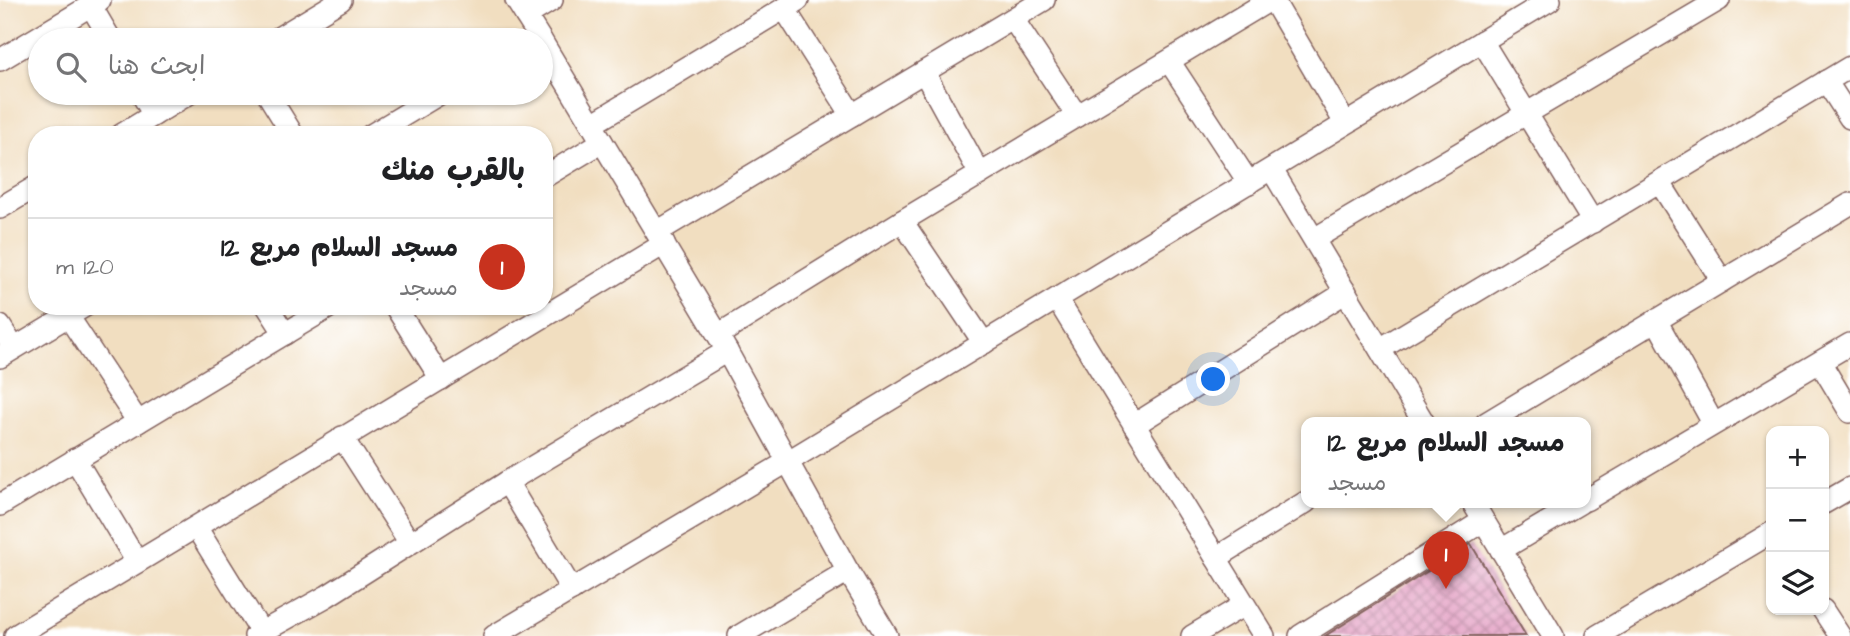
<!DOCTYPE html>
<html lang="ar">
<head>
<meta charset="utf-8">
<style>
	body { margin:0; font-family:"Architects Daughter","Playpen Sans Arabic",sans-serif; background:#f6f6f6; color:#202124; direction:rtl }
	.controls { position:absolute; right:21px; bottom:21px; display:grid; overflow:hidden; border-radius:14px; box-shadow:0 2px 5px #0004 }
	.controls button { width:63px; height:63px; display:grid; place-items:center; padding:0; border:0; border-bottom:2px solid #e0e0e0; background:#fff; color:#202124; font:35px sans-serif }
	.you { position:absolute; left:1214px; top:380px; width:24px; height:24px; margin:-18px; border:5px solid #fff; border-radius:50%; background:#1a73e8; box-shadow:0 0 0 10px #1a73e833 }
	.badge { display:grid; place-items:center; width:46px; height:46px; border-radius:50%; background:#c8321e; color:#fff; font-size:23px; font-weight:700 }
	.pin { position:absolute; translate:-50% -58px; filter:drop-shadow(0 2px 4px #0008) }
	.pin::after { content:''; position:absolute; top:37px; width:24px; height:21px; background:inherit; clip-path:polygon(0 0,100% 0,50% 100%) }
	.popup { position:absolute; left:1301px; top:417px; width:290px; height:91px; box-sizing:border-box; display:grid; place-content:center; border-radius:14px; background:#fff; filter:drop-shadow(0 2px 5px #0005); font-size:23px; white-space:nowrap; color:#757577 }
	.popup b { font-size:26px; color:#202124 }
	.popup::after { content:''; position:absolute; left:50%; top:100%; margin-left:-14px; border:14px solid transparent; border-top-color:#fff }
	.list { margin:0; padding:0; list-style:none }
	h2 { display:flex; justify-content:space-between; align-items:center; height:91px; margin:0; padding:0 28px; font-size:30px }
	h2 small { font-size:23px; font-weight:400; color:#757577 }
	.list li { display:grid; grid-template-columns:46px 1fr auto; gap:21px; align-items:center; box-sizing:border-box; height:98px; padding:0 28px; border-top:2px solid #e0e0e0 }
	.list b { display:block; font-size:26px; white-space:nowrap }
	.list p { margin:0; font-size:23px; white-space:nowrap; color:#757577 }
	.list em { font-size:23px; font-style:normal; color:#757577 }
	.icon { flex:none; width:38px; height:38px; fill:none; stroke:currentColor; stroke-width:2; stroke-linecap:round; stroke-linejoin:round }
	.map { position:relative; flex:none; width:1850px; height:636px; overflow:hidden; direction:ltr }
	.search { position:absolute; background:#fff; box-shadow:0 2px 5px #0004; left:28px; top:28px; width:525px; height:77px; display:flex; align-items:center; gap:18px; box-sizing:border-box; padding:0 24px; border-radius:38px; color:#757577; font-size:26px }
	.panel { position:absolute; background:#fff; box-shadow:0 2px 5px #0004; left:28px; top:126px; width:525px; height:189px; border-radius:28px; direction:rtl }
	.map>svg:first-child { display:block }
</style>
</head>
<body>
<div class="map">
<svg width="1850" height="636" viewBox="0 0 1850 636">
	<defs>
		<pattern id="building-cross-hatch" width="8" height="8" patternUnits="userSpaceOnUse" patternTransform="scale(1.75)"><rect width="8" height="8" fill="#e6a6c8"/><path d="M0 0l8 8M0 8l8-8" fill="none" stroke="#bc87a3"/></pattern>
	</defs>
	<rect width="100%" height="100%" fill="#fff"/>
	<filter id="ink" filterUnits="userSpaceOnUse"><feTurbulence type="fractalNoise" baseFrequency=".0143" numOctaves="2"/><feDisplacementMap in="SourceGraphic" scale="14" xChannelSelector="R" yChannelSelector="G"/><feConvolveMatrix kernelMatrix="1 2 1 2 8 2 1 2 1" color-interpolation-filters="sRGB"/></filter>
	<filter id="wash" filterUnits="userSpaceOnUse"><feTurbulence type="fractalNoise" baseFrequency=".00686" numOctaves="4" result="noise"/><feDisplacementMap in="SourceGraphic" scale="28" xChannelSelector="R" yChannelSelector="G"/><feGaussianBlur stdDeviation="1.57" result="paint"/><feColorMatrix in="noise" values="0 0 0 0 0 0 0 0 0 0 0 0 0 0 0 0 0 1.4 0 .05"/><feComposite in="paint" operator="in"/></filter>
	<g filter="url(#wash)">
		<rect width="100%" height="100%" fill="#f1dec0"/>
		<g id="blocks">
			<path fill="url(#building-cross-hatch)" d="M1471,544L1526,636H1325Z"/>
		</g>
	</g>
	<g filter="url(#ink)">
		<use href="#blocks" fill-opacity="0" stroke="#84625f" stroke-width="2"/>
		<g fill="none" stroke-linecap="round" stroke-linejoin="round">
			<g stroke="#84625f" stroke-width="24">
				<g id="minor">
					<path d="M516,0L541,40"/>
					<path d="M1273,0L1345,123"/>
					<path d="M91,6L111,40"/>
					<path d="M784,8L852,115"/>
					<path d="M526,16L552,0"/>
					<path d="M1013,19L1077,116"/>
					<path d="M275,40L341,0"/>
					<path d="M541,40L718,335L848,571L887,636"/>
					<path d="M1482,41L1593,222"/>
					<path d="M0,60L100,0"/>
					<path d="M1169,61L1249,183"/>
					<path d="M924,72L980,174"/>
					<path d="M1826,81L1850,118"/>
					<path d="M141,93L154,115"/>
					<path d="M267,93L293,135"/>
					<path d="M592,124L798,0"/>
					<path d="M121,135L190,93"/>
					<path d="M371,135L441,93"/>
					<path d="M1272,170L1424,423"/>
					<path d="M544,177L602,142"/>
					<path d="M1660,183L1722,281"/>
					<path d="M0,208L37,186"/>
					<path d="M902,221L984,343"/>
					<path d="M657,232L1044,0"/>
					<path d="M1314,239L1719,0"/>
					<path d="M1057,299L1264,636"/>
					<path d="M267,306L285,334"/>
					<path d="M395,306L441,379"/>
					<path d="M68,316L138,422"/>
					<path d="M1656,320L1713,423"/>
					<path d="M0,326L14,348"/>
					<path d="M718,335L902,221L1270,0"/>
					<path d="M1380,349L1850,67"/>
					<path d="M0,357L85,306"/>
					<path d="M1820,362L1850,412"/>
					<path d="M1486,423L1850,204"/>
					<path d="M1134,425L1346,292"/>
					<path d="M342,437L410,543"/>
					<path d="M75,459L137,562"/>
					<path d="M507,482L572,590"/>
					<path d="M1586,500L1850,344"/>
					<path d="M1473,503L1553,636"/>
					<path d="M1824,503L1850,488"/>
					<path d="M0,505L331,306"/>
					<path d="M196,527L261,632"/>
					<path d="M1501,550L1580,503"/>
					<path d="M1216,558L1306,502"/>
					<path d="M1823,610L1840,636"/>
					<path d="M15,636L664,244"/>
					<path d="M255,636L327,596L507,482L727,351"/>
					<path d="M494,636L787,462L1550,0"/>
					<path d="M739,636L848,571"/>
					<path d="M1192,636L1244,605"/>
					<path d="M1300,636L1483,521"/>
					<path d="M1597,636L1771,533"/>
				</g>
			</g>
			<use href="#minor" stroke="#fff" stroke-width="21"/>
		</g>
	</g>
</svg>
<div class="controls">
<button>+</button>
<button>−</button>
<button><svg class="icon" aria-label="layers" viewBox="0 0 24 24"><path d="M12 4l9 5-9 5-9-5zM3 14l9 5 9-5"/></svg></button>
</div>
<div class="you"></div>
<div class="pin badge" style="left:1446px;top:589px">1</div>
<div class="popup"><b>مسجد السلام مربع 12</b>مسجد</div>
<div class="search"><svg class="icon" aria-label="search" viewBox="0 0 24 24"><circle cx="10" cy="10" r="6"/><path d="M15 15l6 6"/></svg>ابحث هنا</div>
<section class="panel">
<h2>بالقرب منك<small></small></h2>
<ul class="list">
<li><span class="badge">1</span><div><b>مسجد السلام مربع 12</b><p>مسجد</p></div><em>120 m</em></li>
</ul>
</section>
</div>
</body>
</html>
